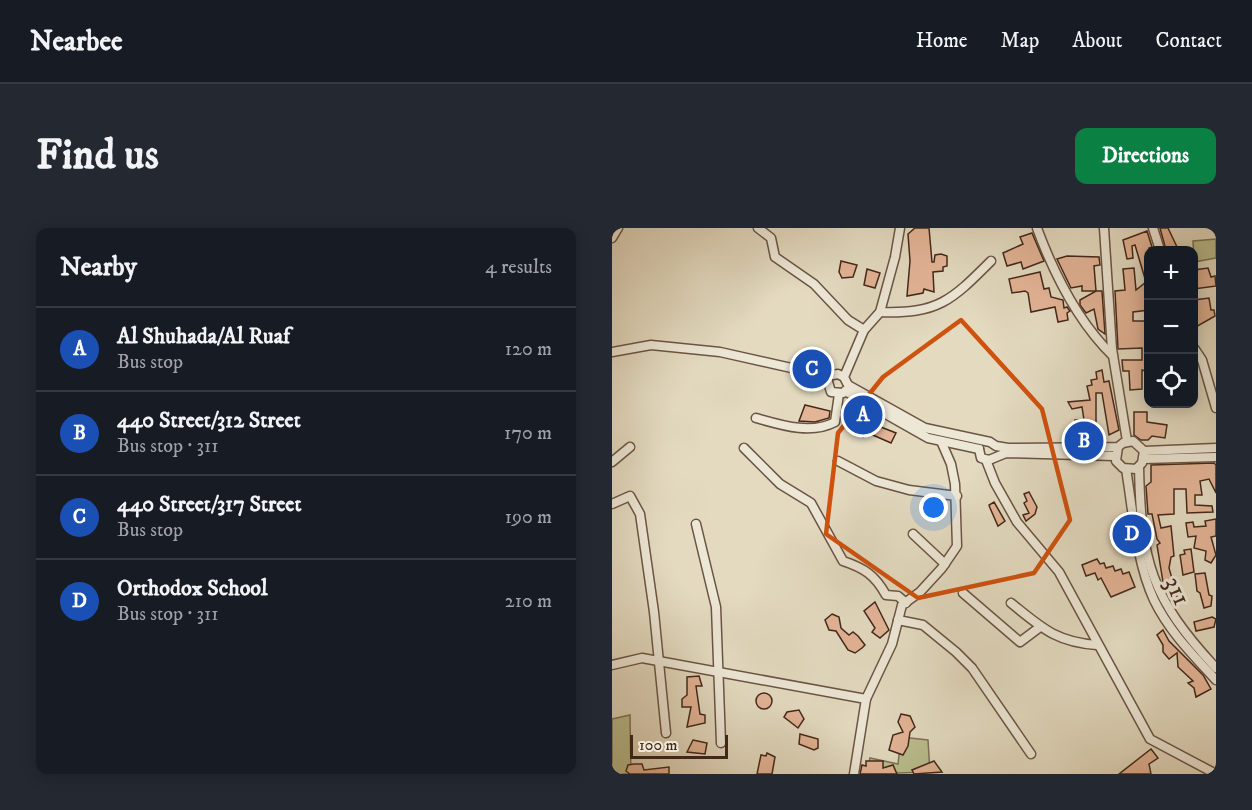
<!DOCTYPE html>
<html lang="en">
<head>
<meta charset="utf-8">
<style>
	body { margin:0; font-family:"IM FELL DW Pica",serif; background:#242831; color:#f1f3f6 }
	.controls { position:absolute; right:18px; top:18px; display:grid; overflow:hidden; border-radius:12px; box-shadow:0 3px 15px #0003 }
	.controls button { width:54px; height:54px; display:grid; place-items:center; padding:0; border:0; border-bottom:2px solid #363941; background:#171b24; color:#f1f3f6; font:30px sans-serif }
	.scale { position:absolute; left:18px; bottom:15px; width:98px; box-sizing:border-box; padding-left:6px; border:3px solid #43271a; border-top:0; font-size:16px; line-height:21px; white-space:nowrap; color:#43271a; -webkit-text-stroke:4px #ede7d6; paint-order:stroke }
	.you { position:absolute; left:322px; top:280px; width:21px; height:21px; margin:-15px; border:4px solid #fff; border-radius:50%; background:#1a73e8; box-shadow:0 0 0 9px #1a73e833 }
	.badge { display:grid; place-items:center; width:39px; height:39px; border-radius:50%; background:#0b8043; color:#fff; font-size:20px; font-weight:700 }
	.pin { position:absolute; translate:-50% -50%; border:3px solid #fff; box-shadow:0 2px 6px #0006 }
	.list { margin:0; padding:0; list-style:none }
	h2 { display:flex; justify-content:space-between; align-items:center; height:78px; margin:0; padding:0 24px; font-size:26px }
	h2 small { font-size:20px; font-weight:400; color:#9ea1a6 }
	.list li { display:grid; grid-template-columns:39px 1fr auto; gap:18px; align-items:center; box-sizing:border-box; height:84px; padding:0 24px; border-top:2px solid #363941 }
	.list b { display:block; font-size:22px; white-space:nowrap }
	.list p { margin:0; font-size:20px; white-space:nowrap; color:#9ea1a6 }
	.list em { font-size:20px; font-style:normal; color:#9ea1a6 }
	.icon { flex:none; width:33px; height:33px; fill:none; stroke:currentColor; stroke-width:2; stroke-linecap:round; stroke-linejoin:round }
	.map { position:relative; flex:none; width:604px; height:546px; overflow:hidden; border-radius:12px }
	header { display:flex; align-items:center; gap:36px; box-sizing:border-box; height:84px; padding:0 30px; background:#171b24; border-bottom:2px solid #363941 }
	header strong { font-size:28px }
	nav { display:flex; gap:33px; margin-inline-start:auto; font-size:21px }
	.intro { display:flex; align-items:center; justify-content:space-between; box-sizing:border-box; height:144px; padding:0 36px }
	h1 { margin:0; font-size:42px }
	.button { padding:15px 27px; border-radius:12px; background:#0b8043; color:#fff; font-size:21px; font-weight:700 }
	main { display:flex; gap:36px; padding:0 36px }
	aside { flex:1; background:#171b24; border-radius:12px; box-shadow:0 3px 15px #0003 }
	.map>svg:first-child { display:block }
</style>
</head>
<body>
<header>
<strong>Nearbee</strong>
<nav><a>Home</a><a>Map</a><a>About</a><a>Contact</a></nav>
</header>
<div class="intro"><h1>Find us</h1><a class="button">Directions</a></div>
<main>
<aside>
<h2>Nearby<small>4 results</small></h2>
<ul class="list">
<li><span class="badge" style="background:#1a4fb4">A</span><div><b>Al Shuhada/Al Ruaf</b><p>Bus stop</p></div><em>120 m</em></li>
<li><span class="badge" style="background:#1a4fb4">B</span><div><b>440 Street/312 Street</b><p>Bus stop · 311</p></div><em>170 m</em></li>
<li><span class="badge" style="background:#1a4fb4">C</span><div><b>440 Street/317 Street</b><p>Bus stop</p></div><em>190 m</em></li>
<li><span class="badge" style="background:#1a4fb4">D</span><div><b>Orthodox School</b><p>Bus stop · 311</p></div><em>210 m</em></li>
</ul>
</aside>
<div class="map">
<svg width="604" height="546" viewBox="0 0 604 546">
	<rect width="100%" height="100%" fill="#e3dac0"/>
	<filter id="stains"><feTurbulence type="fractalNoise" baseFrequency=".00333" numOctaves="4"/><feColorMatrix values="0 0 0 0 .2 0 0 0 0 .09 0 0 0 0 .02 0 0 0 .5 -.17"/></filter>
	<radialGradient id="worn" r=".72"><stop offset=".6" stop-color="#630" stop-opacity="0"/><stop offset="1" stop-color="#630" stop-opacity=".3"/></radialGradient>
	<g fill="#b9be8e" stroke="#7e7254" stroke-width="1.5">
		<path d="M604,11V30L582,34L581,13Z"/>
		<path d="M18,487L19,546H0V491Z"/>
		<path d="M289,509L316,512L318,544L254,546L258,530L286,536Z"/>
	</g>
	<g fill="#e3b496" stroke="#43271a" stroke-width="1.5">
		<path d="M317,0L320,34H322L323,27L329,26L335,28V38L331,39V43L321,44L322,64L312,61L311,65L295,68L298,33L296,6L303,0Z"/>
		<path d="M548,0H556L566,21L554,22Z"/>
		<path d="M535,3L540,19L537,20V82L521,84V93H536L537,144L530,142V161L518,162L517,143H511L510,132H530V120L506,121L503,63L513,62L511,41L522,40L524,62L534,54L523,17L520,18L521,30L515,31L511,12Z"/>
		<path d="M420,5L432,33L411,41L409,34L395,38L391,25L411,16L408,9Z"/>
		<path d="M455,28L487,29L488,37L482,38L484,63H470V58L459,60L445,31Z"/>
		<path d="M229,33L245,37L241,49L230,50L227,44Z"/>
		<path d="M596,40L599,49L603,48L604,58L582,61V42Z"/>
		<path d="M255,41L268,45L263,60L252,57Z"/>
		<path d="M428,44L432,61L437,60L439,69L451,72L452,80L455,79L458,83L455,85L456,92L446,94L443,79L419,84L416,65L413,63L400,65L397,51Z"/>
		<path d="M484,63H490L493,106L486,101L482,81L474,85L468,77V72Z"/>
		<path d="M597,70L599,82H602L603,88L582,100V87L584,86L582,72Z"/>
		<path d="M490,142L492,154L497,153L507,202L497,207L490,165H484V207L464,211L463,192H472L470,179L460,181L456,174L478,172L475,158L480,157L479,152L485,151L484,144Z"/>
		<path d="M239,175L249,181L248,184L263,193L261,196L284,205L279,215L254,204L251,209L235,200L233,197L236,192L231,188Z"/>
		<path d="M193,177L218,183L217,190L203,194L187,193Z"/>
		<path d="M522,184H535V194L555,197L553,210L540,208L536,212H529L522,207Z"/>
		<path d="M602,235L604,237V265L597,251L588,253L590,267H583V277L600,278L601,284L575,285L574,261H562V286L546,287L549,300L559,298L562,328L559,329L557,340L567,375L563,376L551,354L545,317L548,315L545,311L540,286H536L534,258L539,254V237Z"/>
		<path d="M417,264L425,279L423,286L414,293L411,287L417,285L412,275L415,273L412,266Z"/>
		<path d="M382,274L393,293L386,298L378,280L377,277Z"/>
		<path d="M604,291V308L599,309L604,327L599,335L593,332L594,323L582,320L584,308L576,309L574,295L581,294L582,299L594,298L593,293Z"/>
		<path d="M579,321L582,344L571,347L568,327L573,326L572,322Z"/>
		<path d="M485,331L488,336L492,335L494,340L501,338L503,343L509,341L511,346L517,344L523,359L499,369L489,350L486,352L483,345L474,348L470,337Z"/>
		<path d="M593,345L597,367L600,368L599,378L592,380L588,365L585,363L583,346Z"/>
		<path d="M263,374L277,402L268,410L260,404L263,400L252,383Z"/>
		<path d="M220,386L227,389L229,400L237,407L241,404L246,408L253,417L250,420L243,425L236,422L224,403L217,402L213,392Z"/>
		<path d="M600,389L604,391L602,399L584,403L582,394Z"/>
		<path d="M551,402L557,413L591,447L599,461L584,469L582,460L576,455L581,453L566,439L565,425L557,431L551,424V417L545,407Z"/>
		<path d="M87,448L90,458H84L88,486L93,487V495L75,499L79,479H70V471L75,467V449Z"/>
		<circle cx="152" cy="473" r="8"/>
		<path d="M187,482L192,491L186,500L172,489L175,484Z"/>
		<path d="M289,486L298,488L303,499L298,504L296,518L291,527L277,522L281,507L291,504L286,494Z"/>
		<path d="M188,506L206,511V520L202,522L187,516Z"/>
		<path d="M81,512L95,515L93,526L75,524Z"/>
		<path d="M539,521L546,530L537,536L539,546H507Z"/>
		<path d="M155,525L163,529L160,546H145L149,527L154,528Z"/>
		<path d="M254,533H271V540L281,537L285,546H248L250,537L254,538Z"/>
		<path d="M322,533L330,544L302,546L300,542Z"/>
		<path d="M22,536H30L32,542L57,539V546H18L14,543L16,537Z"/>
	</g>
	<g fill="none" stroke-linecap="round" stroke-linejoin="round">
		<g stroke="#6b5444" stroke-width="11">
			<g id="minor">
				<path d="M146,0L159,10L163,29L202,56L236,92L252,102"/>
				<path d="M288,0L283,29L268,84L252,102L232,149L236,157L313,200L378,214L384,218L396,220L506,219L511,215L521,213L532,223L530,235L524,241L511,240L504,233L506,219"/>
				<path d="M425,0C442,46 465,93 501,128"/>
				<path d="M492,0L500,121L515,213"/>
				<path d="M541,0L548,22"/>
				<path d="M0,10L6,0"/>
				<path d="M268,84C326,86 339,73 379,33"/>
				<path d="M582,120L590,132L604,180"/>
				<path d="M0,124L39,117L108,124L215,148L226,146L232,149"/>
				<path d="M198,150L216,154"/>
				<path d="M216,154L219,164L231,165"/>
				<path d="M233,163L316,210L367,221"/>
				<path d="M144,190C169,197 199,207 223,194L227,166"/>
				<path d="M132,220L168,256L199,275L231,333C252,340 263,347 274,367L286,368L294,375"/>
				<path d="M367,221L369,230L377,232L394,225L503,228"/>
				<path d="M532,223L604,220"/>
				<path d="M532,231L604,229"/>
				<path d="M374,232L383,255L405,294L447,344L538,511L604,546"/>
				<path d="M226,233L264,253L297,262L345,268"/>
				<path d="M0,234L18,219"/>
				<path d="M527,239C529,334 539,370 604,440"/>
				<path d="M514,241C521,283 524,333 542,372C557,403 581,427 604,452"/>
				<path d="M0,276L18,268L28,286L42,384L54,505"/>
				<path d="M84,296L104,379L109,515"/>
				<path d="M301,306L333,336"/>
				<path d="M351,365L408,414L428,399"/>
				<path d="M399,375C430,400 444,414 485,417"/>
				<path d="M286,392L311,397L344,424L360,440L419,526"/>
				<path d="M0,437L30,430L254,471"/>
				<path d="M242,546L254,471L280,416L290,377L308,364L330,340L345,318L343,256L339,236L329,213"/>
			</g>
		</g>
		<use href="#minor" stroke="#ede7d6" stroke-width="8"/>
	</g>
	<path fill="none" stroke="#cf520e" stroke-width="4.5" stroke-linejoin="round" d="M349,92L430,181L458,292L422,345L306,370L214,306L226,205L271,149Z"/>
	<g text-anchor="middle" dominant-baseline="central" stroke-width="6" stroke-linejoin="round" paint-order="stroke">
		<g font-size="26" fill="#43271a" stroke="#ede7d6">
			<text transform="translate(565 363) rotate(65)">311</text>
		</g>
	</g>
	<rect width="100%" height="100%" filter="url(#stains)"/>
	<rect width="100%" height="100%" fill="url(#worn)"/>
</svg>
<div class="controls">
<button>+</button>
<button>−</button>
<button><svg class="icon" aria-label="locate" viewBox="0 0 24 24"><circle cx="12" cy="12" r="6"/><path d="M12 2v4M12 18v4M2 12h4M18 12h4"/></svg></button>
</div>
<div class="scale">100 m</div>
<div class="you"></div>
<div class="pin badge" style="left:251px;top:187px;background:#1a4fb4">A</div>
<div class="pin badge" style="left:472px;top:213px;background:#1a4fb4">B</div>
<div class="pin badge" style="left:200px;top:141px;background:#1a4fb4">C</div>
<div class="pin badge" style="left:520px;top:306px;background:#1a4fb4">D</div>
</div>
</main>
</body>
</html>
